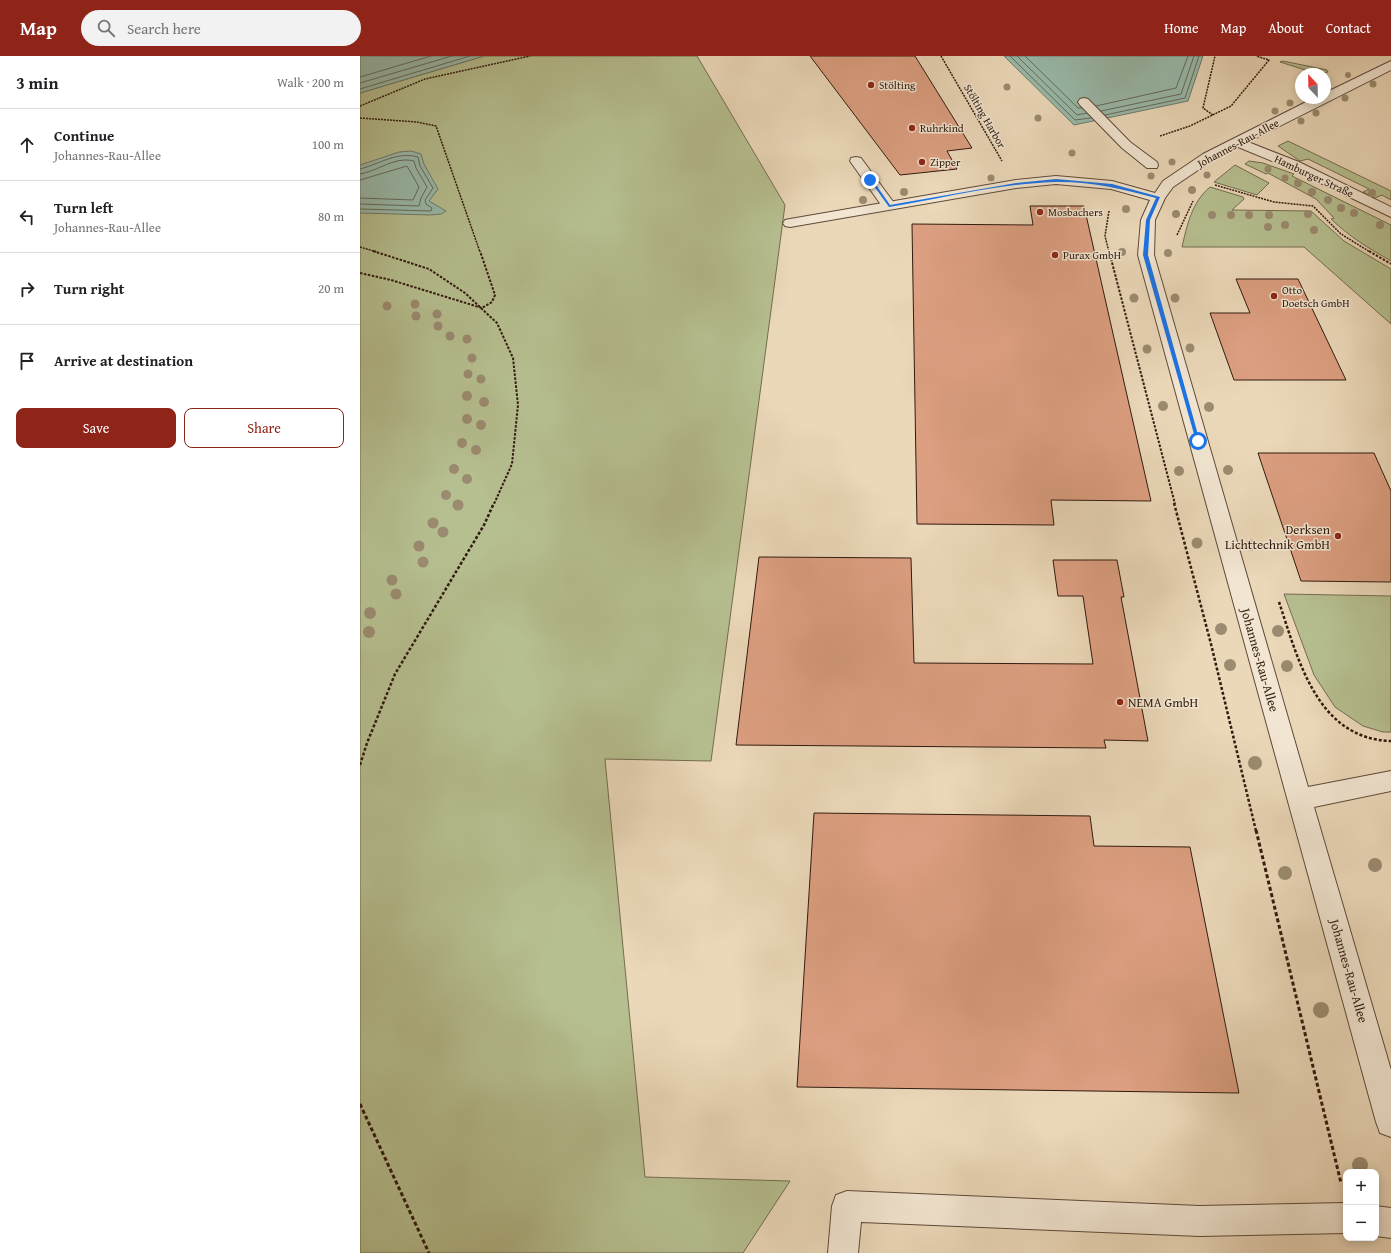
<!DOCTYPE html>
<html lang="en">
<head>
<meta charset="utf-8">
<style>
	body { margin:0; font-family:"Gentium Book Plus",serif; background:#f2f2f2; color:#202124 }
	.controls { position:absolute; right:12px; bottom:12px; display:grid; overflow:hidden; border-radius:8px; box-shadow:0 2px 10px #0003 }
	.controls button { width:36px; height:36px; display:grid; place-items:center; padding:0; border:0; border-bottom:1px solid #e0e0e0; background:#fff; color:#202124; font:20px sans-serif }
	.compass { position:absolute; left:935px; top:12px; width:36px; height:36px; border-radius:50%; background:#fff; box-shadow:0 2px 10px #0003; rotate:338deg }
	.stop { position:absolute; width:12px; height:12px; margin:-9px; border:3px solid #1a73e8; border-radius:50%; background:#fff }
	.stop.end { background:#1a73e8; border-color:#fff; box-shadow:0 1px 4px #0008 }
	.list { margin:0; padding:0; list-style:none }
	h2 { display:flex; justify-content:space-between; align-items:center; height:52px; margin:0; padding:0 16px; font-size:17px }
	h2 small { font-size:13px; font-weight:400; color:#757577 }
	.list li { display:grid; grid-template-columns:26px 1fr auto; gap:12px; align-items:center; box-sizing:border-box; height:72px; padding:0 16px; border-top:1px solid #e0e0e0 }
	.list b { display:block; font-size:15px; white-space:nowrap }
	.list p { margin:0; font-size:13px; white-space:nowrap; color:#757577 }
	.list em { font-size:13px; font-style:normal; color:#757577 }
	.actions { display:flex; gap:8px; padding:12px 16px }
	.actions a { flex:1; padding:9px 0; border:1px solid #8f2418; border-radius:8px; text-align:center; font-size:14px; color:#8f2418 }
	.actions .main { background:#8f2418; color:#fff }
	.icon { flex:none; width:22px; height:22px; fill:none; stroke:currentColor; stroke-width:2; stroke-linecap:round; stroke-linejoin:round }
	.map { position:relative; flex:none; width:1031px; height:1197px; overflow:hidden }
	header { display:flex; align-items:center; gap:24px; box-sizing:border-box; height:56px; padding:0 20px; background:#8f2418; color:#fff }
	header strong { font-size:19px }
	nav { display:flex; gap:22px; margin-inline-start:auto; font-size:14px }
	.search { width:280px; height:36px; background:#f2f2f2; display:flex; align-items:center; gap:10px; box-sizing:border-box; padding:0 14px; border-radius:22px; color:#757577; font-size:15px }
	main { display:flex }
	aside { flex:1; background:#fff }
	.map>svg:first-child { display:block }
</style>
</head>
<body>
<header>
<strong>Map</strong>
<div class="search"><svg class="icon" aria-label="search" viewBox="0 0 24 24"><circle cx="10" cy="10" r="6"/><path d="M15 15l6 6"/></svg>Search here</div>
<nav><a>Home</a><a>Map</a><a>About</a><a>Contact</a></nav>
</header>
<main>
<aside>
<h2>3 min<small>Walk · 200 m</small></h2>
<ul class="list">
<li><svg class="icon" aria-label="ahead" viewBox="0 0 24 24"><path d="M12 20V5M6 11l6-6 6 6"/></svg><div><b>Continue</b><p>Johannes-Rau-Allee</p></div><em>100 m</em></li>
<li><svg class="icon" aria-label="left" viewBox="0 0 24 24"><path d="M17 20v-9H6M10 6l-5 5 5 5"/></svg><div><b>Turn left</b><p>Johannes-Rau-Allee</p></div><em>80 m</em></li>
<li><svg class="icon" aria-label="right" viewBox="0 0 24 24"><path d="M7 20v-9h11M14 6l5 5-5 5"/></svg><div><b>Turn right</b></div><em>20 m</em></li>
<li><svg class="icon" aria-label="arrive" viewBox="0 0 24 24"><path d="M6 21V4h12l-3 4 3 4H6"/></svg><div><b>Arrive at destination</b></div></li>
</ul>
<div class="actions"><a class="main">Save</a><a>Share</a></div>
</aside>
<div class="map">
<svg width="1031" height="1197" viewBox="0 0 1031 1197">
	<rect width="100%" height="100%" fill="#ebd8b9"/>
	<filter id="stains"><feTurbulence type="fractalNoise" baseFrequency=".005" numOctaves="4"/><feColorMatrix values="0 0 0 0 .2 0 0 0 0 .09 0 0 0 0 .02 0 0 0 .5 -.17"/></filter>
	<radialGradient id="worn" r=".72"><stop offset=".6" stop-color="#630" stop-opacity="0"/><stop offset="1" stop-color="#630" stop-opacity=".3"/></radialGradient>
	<g fill="#b6bf90" stroke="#746c4f">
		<path d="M124,0H337L425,149L351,705L245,703L285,1121L430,1125L383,1197H0V37Z"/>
		<path d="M923,5L967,14L968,16L958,18L920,6Z"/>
		<path d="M928,85L1031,135V144L1022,139L1015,142L1003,136L1009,133L948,103L940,105L918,90Z"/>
		<path d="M889,105L903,107L934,118L932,120L1031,169V205C1008,192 990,181 971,163L974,162L956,143L908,117L906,118L885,108Z"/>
		<path d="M875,109L909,127L897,139L854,126Z"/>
		<path d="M850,131L883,141L884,143L872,154L951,155L984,185L1031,213V268L944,191H822C827,169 832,146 850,131Z"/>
		<path d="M924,538L1031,540V676H1023L1003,670L975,651L954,619Z"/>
	</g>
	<g fill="#99baab" stroke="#6f7a6c">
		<path d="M0,0H124L0,37Z"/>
		<path d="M644,0H843L828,45L714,69Z"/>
		<path d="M51,95L61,98L64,108L78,133L69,145L86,155L81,158L70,159L0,157V109L39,96Z"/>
	</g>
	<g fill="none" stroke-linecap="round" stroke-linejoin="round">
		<g stroke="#656a5c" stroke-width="1">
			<path d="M650,0L715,64L731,62"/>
			<path d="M657,0L717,59L727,57"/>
			<path d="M665,0L718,52H722"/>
			<path d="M0,21L71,0"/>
			<path d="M0,27L92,0"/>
			<path d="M0,33L110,0"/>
			<path d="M736,50L816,32L828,0"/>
			<path d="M741,55L821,38L834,0"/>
			<path d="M745,59L825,42L839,0"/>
			<path d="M0,113C20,108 37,95 58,101L60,110L73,132L65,144L66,148L72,152L71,155L0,153"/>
			<path d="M0,118C18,115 35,100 54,105L56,112L67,131L61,142L59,150L0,148"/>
			<path d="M0,124L47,110L59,131L53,144L0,142"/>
		</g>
	</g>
	<g fill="#dc9f81" stroke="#311a0e">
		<path d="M450,0H555L612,92L587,95L597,113L540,119Z"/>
		<path d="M670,150H724L791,445L691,444L694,469L557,468L552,168L673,169Z"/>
		<path d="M876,223H938L986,324H874L850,257H890Z"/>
		<path d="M898,397H1014L1031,435V526L941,525Z"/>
		<path d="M399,501L551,502L554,607L733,608L723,540H698L693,504H757L764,541H761L788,685L744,684L746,692L376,689Z"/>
		<path d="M454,757L730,760L734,790L830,791L879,1037L437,1031Z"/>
	</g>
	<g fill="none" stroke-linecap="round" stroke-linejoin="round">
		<g stroke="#604a39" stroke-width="2">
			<g id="service">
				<path d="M724,42L728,43L770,86L797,106L798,109L797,112H787L762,92L720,49L718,46L720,43Z"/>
				<path d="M496,101L501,102L534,147L536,150L534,153H524L490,105L491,102Z"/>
				<path d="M487,1135L840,1150L986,1147V1177L840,1180L501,1166L498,1197H468L472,1150L476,1139Z"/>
				<path d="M1016,1150L1031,1152V1182L1016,1180Z"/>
			</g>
		</g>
		<g stroke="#604a39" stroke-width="2">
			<path id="minor" d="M1031,5V14L888,86L939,106L1031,151V161L929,112L878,91L853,104L813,131L805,142L795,164L794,199L948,731L1031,715V735L954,751L1031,1014V1081L1020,1077L1016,1066L778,199L781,164L790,144L751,133L696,128L656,132L430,171L425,170L423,167L425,164L430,163L656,124L696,120L752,125L795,137L803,125L843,98L954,42H965V37Z"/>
		</g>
		<g stroke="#311a0e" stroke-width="1.5" stroke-dasharray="2 1" stroke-linecap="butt">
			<path d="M581,0L642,105"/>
			<path d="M0,50L65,23L170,0"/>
			<path d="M853,59L843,52L855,0"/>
			<path d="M0,62L57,66L76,70L120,196"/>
			<path d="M800,80L830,70L871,50L909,4L896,0"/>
			<path d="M855,129L914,146L953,150L981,178L1010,196"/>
			<path d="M749,155L745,180L749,196"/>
			<path d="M817,179L833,145"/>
			<path d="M0,191L17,196"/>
		</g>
		<g stroke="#311a0e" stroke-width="2" stroke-dasharray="2.5 1.5" stroke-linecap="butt">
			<path d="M13,195L69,213L105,237L137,267L153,302L158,349L152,408L134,448"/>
			<path d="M749,195L815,448"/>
			<path d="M1009,195L1031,208"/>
			<path d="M0,217L31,224L122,252L132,246L135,239L120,195"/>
		</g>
		<g stroke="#311a0e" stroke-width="2.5" stroke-dasharray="3 2" stroke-linecap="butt">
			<path d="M814,447L851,588L896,775"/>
			<path d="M919,546C938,603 957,683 1031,685"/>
			<path d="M0,709L7,687L35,618L124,469L134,447"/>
		</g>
		<g stroke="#311a0e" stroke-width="3" stroke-dasharray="4 2.5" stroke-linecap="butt">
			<path d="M896,774L981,1127"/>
			<path d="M0,1048L69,1197"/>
		</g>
		<use href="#service" fill="#f2e6d2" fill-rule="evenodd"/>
		<use href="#minor" fill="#f2e6d2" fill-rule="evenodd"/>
	</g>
	<g fill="#9b8b70">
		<circle cx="988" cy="19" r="3"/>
		<circle cx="1013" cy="28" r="3.5"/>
		<circle cx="647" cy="31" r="3.5"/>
		<circle cx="985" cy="42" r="3.5"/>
		<circle cx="930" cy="47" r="3.5"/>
		<circle cx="915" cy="55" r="3.5"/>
		<circle cx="956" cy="57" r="3.5"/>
		<circle cx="678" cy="62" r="3.5"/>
		<circle cx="941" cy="65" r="3.5"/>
		<circle cx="712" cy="97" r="3.5"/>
		<circle cx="812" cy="106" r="3.5"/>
		<circle cx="908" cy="113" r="3.5"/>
		<circle cx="847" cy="119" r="3.5"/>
		<circle cx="791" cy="120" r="3.5"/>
		<circle cx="631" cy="122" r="3.5"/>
		<circle cx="925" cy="122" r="3.5"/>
		<circle cx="938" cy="127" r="4"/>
		<circle cx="832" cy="134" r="4"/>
		<circle cx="544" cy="136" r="4"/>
		<circle cx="952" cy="136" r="4"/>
		<circle cx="1012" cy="137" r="4"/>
		<circle cx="503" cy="144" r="4"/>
		<circle cx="968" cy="144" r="4"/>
		<circle cx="981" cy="152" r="4"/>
		<circle cx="766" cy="153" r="4"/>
		<circle cx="994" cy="157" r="4"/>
		<circle cx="816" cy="158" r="4"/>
		<circle cx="948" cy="158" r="4"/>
		<circle cx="852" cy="159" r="4"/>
		<circle cx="871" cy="159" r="4"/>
		<circle cx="889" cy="159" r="4"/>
		<circle cx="909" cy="159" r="4"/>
		<circle cx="925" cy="169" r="4"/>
		<circle cx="1020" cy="169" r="4"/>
		<circle cx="908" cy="171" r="4"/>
		<circle cx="954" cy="174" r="4"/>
		<circle cx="762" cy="196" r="4"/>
		<circle cx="808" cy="197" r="4"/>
		<circle cx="774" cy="242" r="4.5"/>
		<circle cx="815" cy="242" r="4.5"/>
		<circle cx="55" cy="248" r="4.5"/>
		<circle cx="27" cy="250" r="4.5"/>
		<circle cx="77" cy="258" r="4.5"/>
		<circle cx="56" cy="260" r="4.5"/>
		<circle cx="78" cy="270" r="4.5"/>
		<circle cx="90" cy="280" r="4.5"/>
		<circle cx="107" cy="283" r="4.5"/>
		<circle cx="830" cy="292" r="4.5"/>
		<circle cx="787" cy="293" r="4.5"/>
		<circle cx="112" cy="302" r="4.5"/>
		<circle cx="108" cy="318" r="4.5"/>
		<circle cx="121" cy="323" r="4.5"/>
		<circle cx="107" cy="340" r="5"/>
		<circle cx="124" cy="346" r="5"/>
		<circle cx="803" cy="350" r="5"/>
		<circle cx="849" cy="351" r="5"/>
		<circle cx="107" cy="363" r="5"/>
		<circle cx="121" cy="369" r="5"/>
		<circle cx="102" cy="387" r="5"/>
		<circle cx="116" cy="394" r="5"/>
		<circle cx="94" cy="413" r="5"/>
		<circle cx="868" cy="414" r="5"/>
		<circle cx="819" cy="415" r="5"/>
		<circle cx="107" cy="423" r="5"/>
		<circle cx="86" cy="439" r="5"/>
		<circle cx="98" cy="449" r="5.5"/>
		<circle cx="73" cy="467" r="5.5"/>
		<circle cx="83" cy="476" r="5.5"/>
		<circle cx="837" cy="487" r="5.5"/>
		<circle cx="891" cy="489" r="5.5"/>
		<circle cx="59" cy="490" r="5.5"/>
		<circle cx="63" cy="506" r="5.5"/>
		<circle cx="32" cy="524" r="5.5"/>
		<circle cx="36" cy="538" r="5.5"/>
		<circle cx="10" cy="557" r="6"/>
		<circle cx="861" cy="573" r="6"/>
		<circle cx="918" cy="575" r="6"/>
		<circle cx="9" cy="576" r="6"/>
		<circle cx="870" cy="609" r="6"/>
		<circle cx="927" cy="610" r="6"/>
		<circle cx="895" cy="707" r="7"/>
		<circle cx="1015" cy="809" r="7"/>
		<circle cx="925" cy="817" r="7"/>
		<circle cx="961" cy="954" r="8"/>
		<circle cx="1000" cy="1109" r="8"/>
	</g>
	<path fill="#1a73e8" d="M509,123H512L530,149L656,127L696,123L752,128L800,141L790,164L788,199L840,386L836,385L783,199L786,164L796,142C763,133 729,125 694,126C639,128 584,142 529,151Z"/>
	<g fill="#8f2418" stroke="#f2e6d2" stroke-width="1.5">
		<circle cx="511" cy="29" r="4"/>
		<circle cx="552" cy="72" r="4"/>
		<circle cx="562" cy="106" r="4"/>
		<circle cx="680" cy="156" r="4"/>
		<circle cx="695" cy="199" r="4"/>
		<circle cx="914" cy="240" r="4"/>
		<circle cx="978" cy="480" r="4"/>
		<circle cx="760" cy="646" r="4"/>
	</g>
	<g text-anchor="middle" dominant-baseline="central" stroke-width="3" stroke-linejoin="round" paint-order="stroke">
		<g font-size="11" fill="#311a0e" stroke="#f2e6d2" text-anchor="start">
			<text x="519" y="29">Stölting</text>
			<text x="560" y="72">Ruhrkind</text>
			<text x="570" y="106">Zipper</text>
			<text x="688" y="156">Mosbachers</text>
			<text x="703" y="199">Purax GmbH</text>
			<text x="922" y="234">Otto<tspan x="922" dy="13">Doetsch GmbH</tspan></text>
		</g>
		<g font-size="11" fill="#311a0e" stroke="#f2e6d2">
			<text transform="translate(625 60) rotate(60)">Stölting Harbor</text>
			<text transform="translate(878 87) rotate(-28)">Johannes-Rau-Allee</text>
			<text transform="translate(954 120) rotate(25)">Hamburger Straße</text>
		</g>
		<g font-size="13" fill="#311a0e" stroke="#f2e6d2" text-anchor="end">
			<text x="970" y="473">Derksen<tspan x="970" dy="15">Lichttechnik GmbH</tspan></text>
			<text x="768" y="646" text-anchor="start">NEMA GmbH</text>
		</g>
		<g font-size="13" fill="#311a0e" stroke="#f2e6d2">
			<text transform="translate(900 604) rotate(74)">Johannes-Rau-Allee</text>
			<text transform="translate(989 915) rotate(74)">Johannes-Rau-Allee</text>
		</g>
	</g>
	<rect width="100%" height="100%" filter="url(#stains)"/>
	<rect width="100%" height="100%" fill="url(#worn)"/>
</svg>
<div class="controls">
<button>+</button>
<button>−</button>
</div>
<svg class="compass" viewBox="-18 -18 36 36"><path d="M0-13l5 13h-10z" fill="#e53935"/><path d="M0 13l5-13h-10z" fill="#757577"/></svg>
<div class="stop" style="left:838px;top:385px"></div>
<div class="stop end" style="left:510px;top:124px"></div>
</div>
</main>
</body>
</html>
